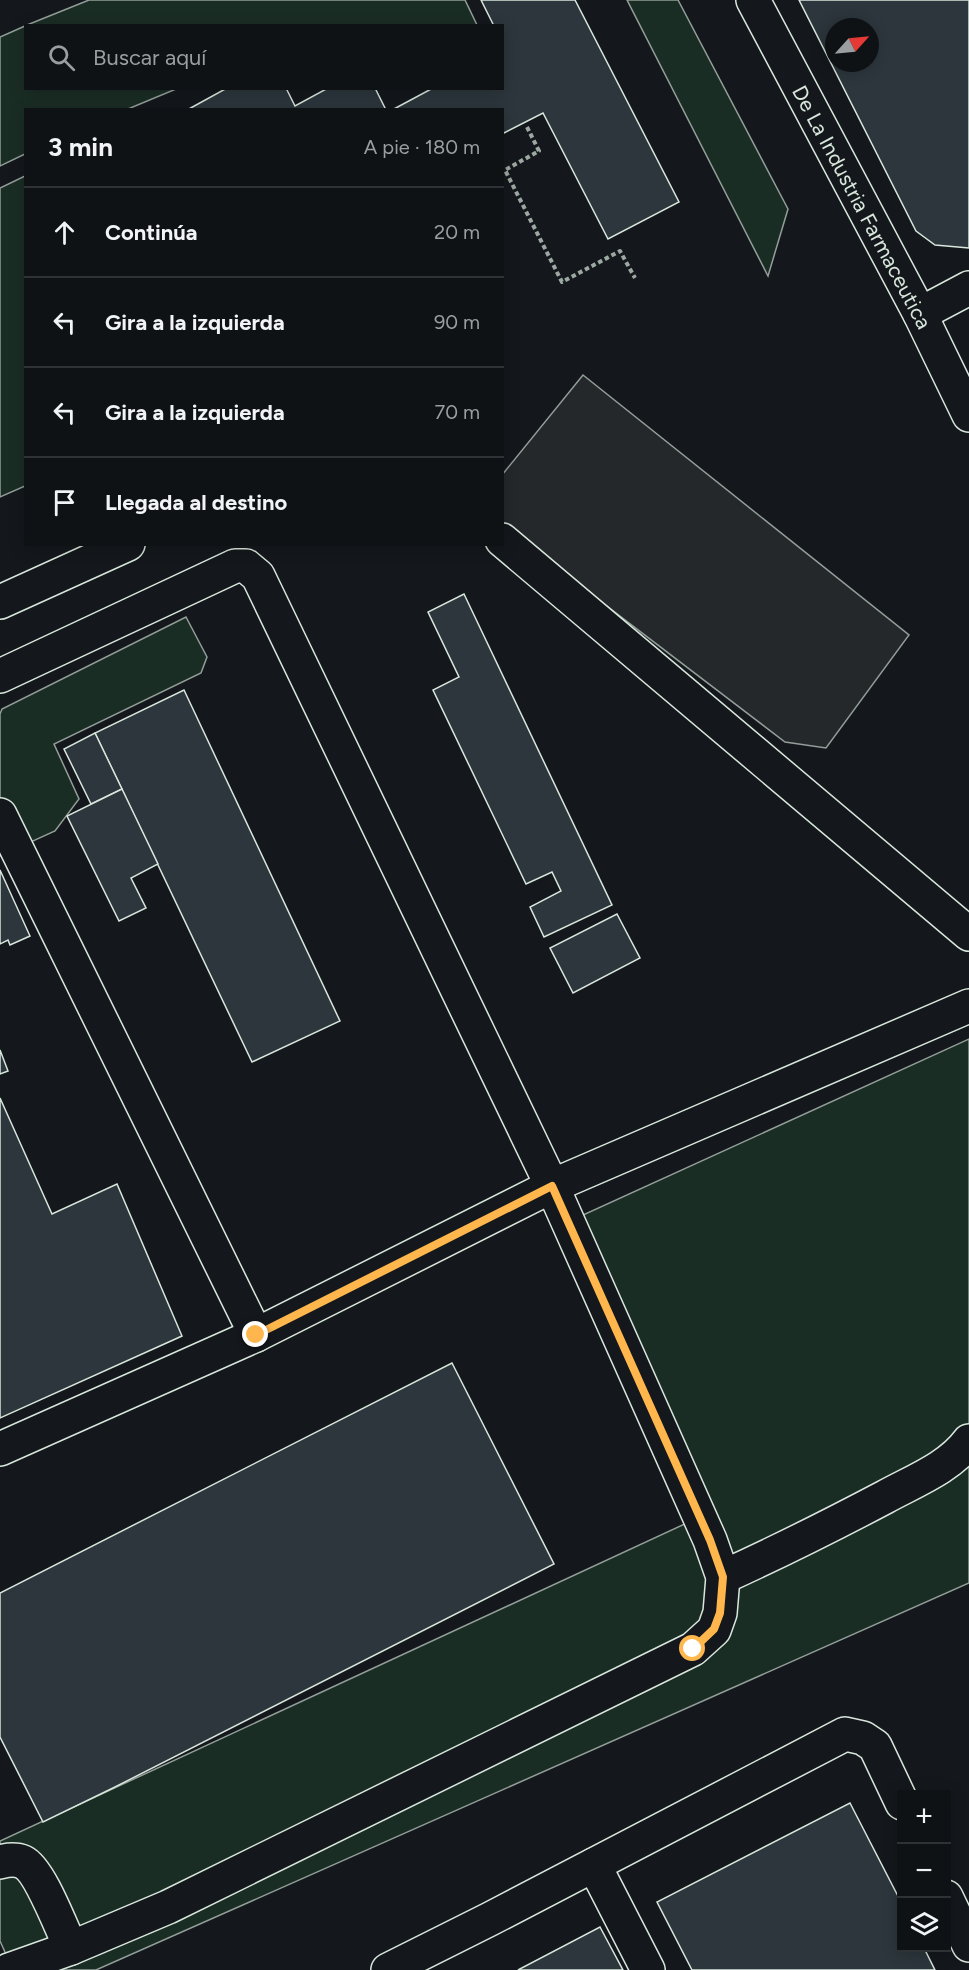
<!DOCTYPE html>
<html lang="es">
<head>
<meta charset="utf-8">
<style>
	body { margin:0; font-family:Figtree,sans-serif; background:#181b1e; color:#f1f3f6 }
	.controls { position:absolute; right:18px; bottom:18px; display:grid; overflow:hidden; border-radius:0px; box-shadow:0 3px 15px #0003 }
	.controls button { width:54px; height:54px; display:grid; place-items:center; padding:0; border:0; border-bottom:2px solid #2f3234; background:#0f1215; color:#f1f3f6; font:30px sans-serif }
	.compass { position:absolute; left:825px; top:18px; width:54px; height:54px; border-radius:50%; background:#0f1215; box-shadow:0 3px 15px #0003; rotate:63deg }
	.stop { position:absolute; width:18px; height:18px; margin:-14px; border:4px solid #ffb74d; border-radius:50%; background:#fff }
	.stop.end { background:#ffb74d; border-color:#fff; box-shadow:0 2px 6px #0008 }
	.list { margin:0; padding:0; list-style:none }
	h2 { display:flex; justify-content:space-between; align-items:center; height:78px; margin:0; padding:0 24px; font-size:26px }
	h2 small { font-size:20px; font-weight:400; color:#9b9ea0 }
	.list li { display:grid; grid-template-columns:39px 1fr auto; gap:18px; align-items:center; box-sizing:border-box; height:90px; padding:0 24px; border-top:2px solid #2f3234 }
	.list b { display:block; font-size:22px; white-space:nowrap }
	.list em { font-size:20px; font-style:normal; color:#9b9ea0 }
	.icon { flex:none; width:33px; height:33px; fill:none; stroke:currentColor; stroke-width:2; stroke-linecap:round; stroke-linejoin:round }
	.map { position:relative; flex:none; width:969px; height:1970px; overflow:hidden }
	.search { position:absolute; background:#0f1215; box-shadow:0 3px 15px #0003; left:24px; top:24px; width:480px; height:66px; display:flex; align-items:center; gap:15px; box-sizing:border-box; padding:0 21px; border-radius:0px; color:#9b9ea0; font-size:22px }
	.panel { position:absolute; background:#0f1215; box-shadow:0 3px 15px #0003; left:24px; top:108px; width:480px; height:438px; border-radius:0px }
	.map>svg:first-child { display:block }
</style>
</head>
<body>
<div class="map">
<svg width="969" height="1970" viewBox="0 0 969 1970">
	<rect width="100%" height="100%" fill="#14181c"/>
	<g fill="#1a2d24" stroke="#939e99" stroke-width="1.5">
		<path d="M89,0H465L477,25H27Z"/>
		<path d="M627,0H678L788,209L768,276Z"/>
		<path d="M25,26L26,88L176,89L128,109L26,110L25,154L0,166V37Z"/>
		<path d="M25,176V486L0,497V188Z"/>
		<path d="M186,617L207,657L201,673L54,744L79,799L55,831L0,856V714L2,709Z"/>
		<path d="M969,1039V1583L96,1970H13L0,1941V1841L689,1522L572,1268L583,1215Z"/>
	</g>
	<path fill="#24282b" stroke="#939e99" stroke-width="1.5" d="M583,375L909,635L826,748L785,742L503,527L502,475Z"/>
	<g fill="#2c363c" stroke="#d8e6dc" stroke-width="1.5" fill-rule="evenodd">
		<path d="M481,0H575L679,202L608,239L543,113L502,134V110H392L433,88H502V26H494Z"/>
		<path d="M799,0H969V248L935,245L916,231ZM834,27H870V63H834Z"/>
		<path d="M227,88H286L295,106L328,88H375L386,110H187Z"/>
		<path d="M464,594L612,905L544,937L530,907L561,891L552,872L526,884L433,690L459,677L428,612Z"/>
		<path d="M184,690L340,1021L252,1062L95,733Z"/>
		<path d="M95,733L122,789L91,804L64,749Z"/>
		<path d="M122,789L158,864L131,878L146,908L119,921L67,816Z"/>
		<path d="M0,870L30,936L10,945L8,940L0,944Z"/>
		<path d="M617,914L640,958L573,993L550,948Z"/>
		<path d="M0,1050L8,1071L0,1074Z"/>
		<path d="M0,1098L52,1214L117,1184L182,1336L0,1418Z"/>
		<path d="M452,1363L554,1564L113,1788L43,1822L0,1737V1593Z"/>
		<path d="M850,1803L902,1904V1948H924L935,1970H692L657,1902Z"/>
		<path d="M600,1927L623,1970H518Z"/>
	</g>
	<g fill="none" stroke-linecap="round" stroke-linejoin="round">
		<g stroke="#d8e6dc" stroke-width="36">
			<g id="minor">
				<path d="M920,314L969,288"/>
				<path d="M502,540L969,934"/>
				<path d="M0,602L128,544"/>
				<path d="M0,676L235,566H246L258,576L552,1186L710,1540L723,1577L720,1613L714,1630L693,1649L168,1907L71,1948L9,1970"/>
				<path d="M0,815L256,1335"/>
				<path d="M0,1449L256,1335L552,1186L969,1006"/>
				<path d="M723,1577C778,1552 832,1525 885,1497C914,1481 949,1468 969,1441"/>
				<path d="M0,1862C7,1860 16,1859 23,1862C40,1870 62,1930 71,1948"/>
				<path d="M594,1865L648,1970"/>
				<path d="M946,1897L969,1945"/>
				<path d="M388,1970L490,1919L845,1734L863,1738L875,1746L902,1803"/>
			</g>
		</g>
		<g stroke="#d8e6dc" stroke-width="36">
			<path id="major" d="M753,0L920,314L969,415"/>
		</g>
		<path stroke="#9da8a2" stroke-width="4" stroke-dasharray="4.5 3" stroke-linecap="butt" d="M527,127L539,151L505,170L562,282L620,251L635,278"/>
		<use href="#minor" stroke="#14181c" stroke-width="33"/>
		<use href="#major" stroke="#14181c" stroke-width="33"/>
	</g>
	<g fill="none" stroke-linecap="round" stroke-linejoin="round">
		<path stroke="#ffb74d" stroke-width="8" d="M256,1335L552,1186L710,1540L723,1577L720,1613L714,1629L693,1649"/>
	</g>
	<g text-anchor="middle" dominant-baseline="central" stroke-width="4.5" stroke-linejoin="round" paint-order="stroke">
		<g font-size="21" fill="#d8e6dc" stroke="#14181c">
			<text transform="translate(862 207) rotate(62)">De La Industria Farmaceutica</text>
		</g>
	</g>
</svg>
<div class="controls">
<button>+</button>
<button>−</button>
<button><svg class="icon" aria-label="layers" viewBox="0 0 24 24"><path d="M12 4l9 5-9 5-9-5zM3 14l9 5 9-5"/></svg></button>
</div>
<svg class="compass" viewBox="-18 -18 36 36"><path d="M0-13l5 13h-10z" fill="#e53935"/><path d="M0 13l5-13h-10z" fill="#9b9ea0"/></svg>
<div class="stop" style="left:693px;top:1649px"></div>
<div class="stop end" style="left:256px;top:1335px"></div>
<div class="search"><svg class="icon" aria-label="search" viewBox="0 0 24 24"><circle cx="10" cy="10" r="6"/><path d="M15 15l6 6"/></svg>Buscar aquí</div>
<section class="panel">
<h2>3 min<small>A pie · 180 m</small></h2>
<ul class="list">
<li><svg class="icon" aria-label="ahead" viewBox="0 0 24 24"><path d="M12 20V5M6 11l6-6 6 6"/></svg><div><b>Continúa</b></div><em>20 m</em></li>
<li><svg class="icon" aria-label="left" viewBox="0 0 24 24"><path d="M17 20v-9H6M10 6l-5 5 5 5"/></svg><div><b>Gira a la izquierda</b></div><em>90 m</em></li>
<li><svg class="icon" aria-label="left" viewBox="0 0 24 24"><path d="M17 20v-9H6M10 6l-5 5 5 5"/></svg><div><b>Gira a la izquierda</b></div><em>70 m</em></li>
<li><svg class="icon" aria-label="arrive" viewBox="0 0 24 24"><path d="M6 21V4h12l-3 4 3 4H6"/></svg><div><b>Llegada al destino</b></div></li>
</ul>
</section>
</div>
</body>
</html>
